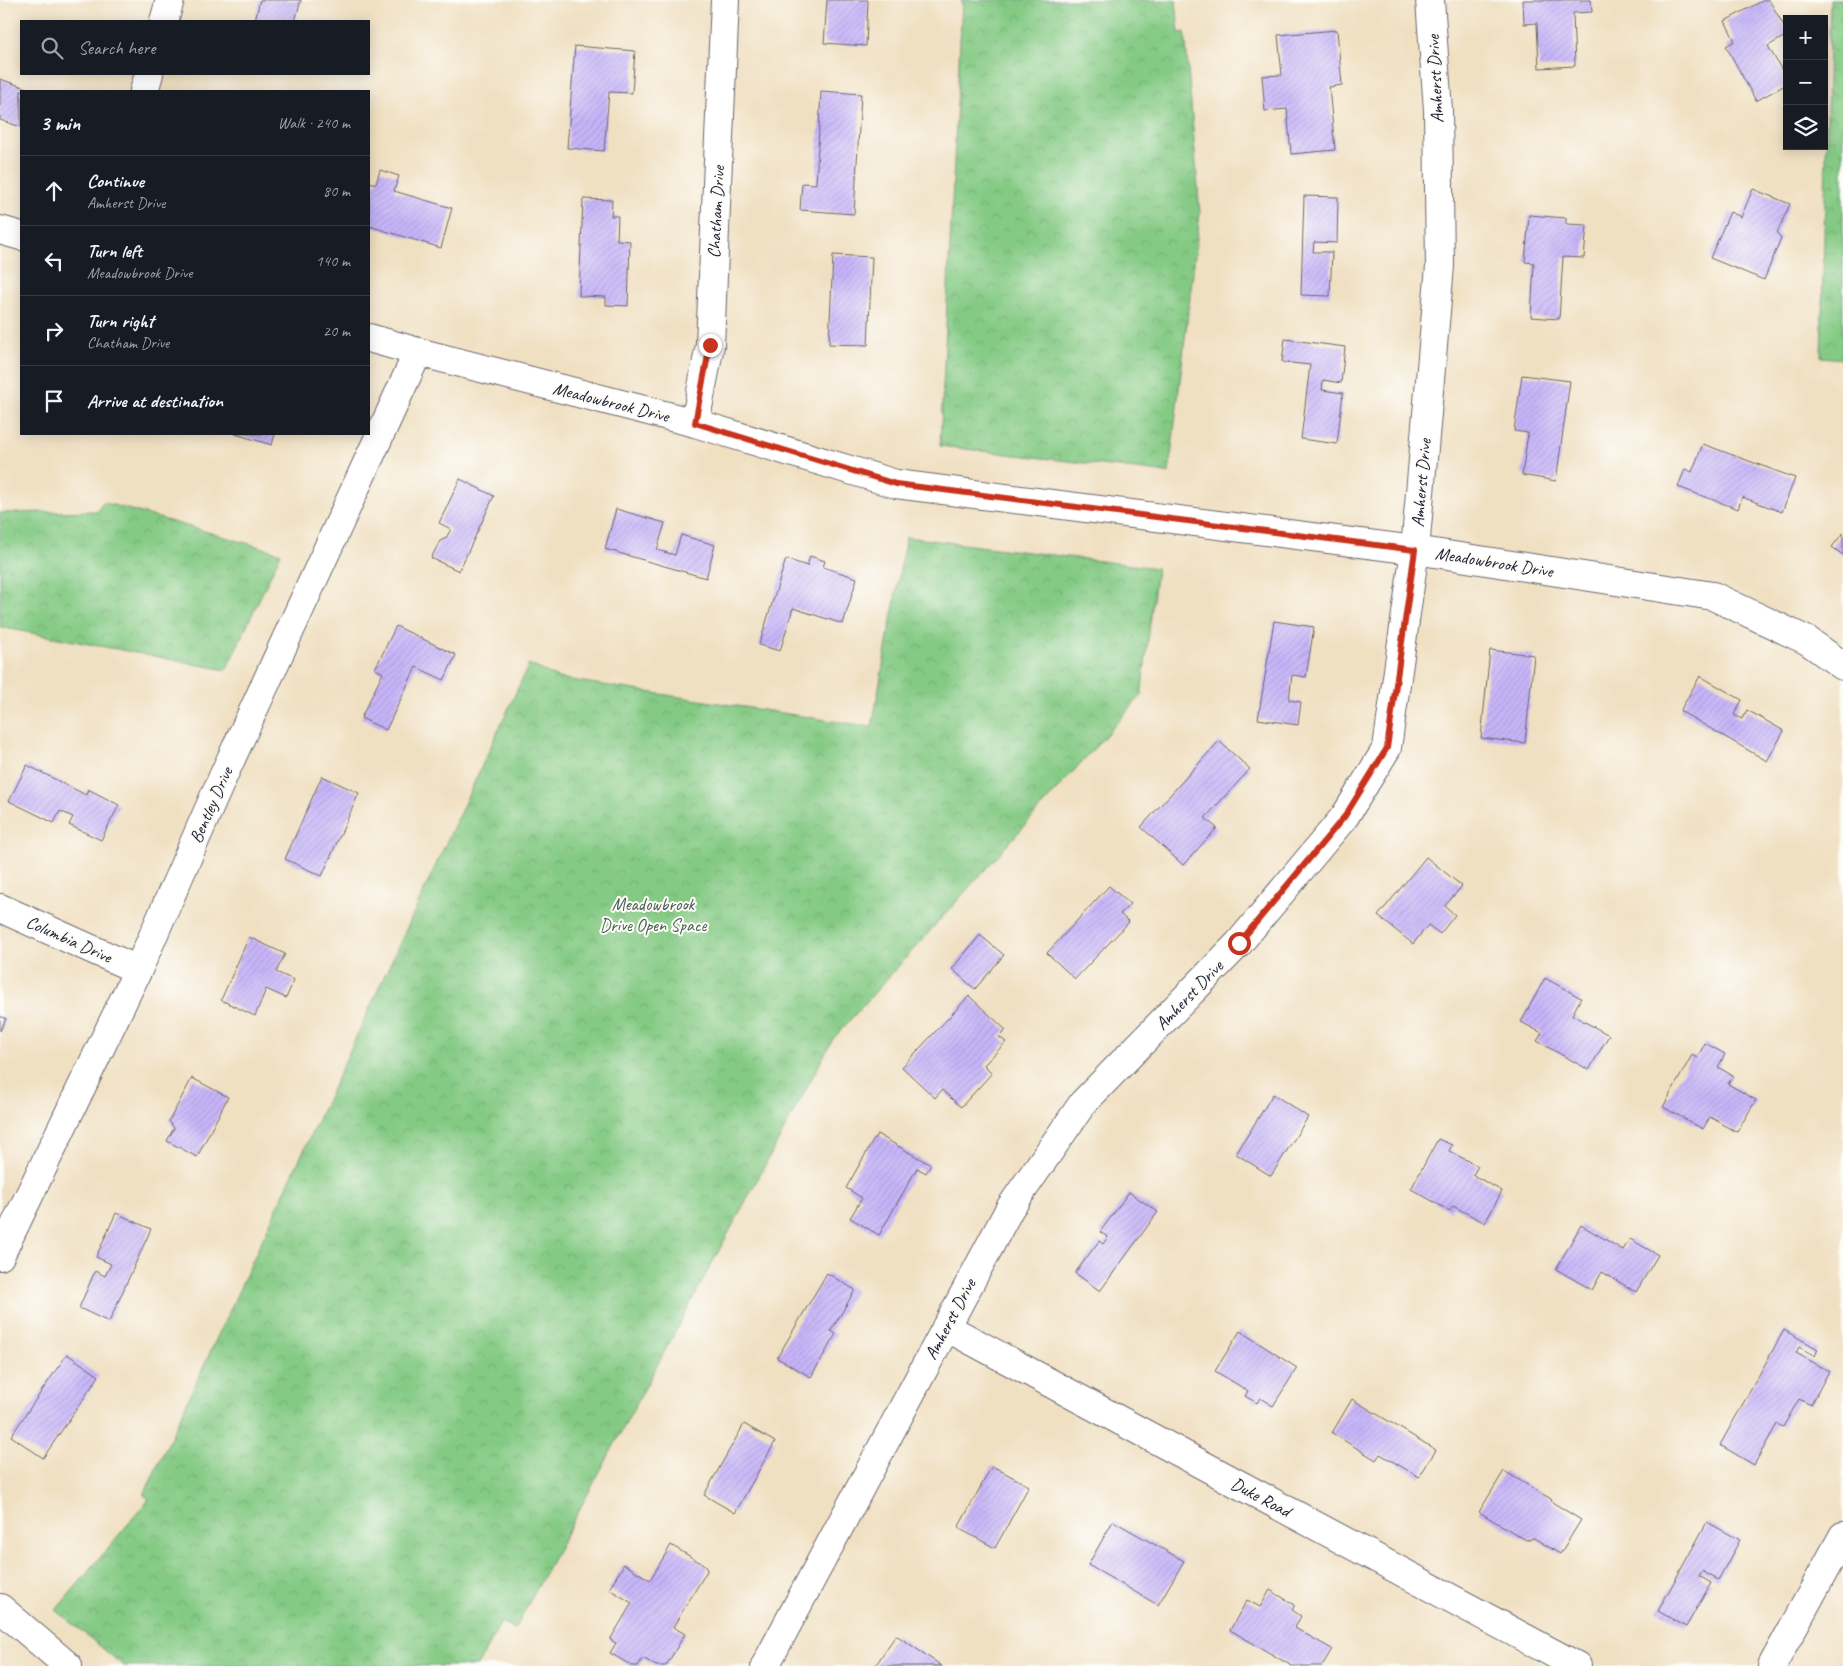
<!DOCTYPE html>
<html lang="en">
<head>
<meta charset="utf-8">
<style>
	body { margin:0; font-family:Caveat,sans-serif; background:#20242c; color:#f1f3f6 }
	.controls { position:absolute; right:15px; top:15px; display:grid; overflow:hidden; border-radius:0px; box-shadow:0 2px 12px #0003 }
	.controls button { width:45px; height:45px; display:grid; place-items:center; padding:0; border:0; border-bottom:1px solid #363941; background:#171b24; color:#f1f3f6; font:25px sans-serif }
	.stop { position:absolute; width:15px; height:15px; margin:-11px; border:4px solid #c8321e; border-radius:50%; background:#fff }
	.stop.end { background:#c8321e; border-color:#fff; box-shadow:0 1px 5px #0008 }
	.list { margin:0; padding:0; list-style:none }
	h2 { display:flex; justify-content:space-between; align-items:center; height:65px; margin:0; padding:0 20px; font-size:21px }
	h2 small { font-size:16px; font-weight:400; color:#9ea1a6 }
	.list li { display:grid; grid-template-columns:32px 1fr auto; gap:15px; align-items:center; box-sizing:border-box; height:70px; padding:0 20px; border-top:1px solid #363941 }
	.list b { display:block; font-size:19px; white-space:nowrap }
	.list p { margin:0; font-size:16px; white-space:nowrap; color:#9ea1a6 }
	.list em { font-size:16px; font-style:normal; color:#9ea1a6 }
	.icon { flex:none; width:28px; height:28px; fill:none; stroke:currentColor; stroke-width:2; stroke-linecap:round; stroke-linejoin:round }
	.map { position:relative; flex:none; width:1843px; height:1666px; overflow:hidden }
	.search { position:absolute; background:#171b24; box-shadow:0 2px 12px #0003; left:20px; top:20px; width:350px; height:55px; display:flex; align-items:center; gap:12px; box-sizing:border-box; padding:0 18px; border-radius:0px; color:#9ea1a6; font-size:19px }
	.panel { position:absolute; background:#171b24; box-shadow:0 2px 12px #0003; left:20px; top:90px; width:350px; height:345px; border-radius:0px }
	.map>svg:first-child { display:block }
</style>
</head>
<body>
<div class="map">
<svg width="1843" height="1666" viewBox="0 0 1843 1666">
	<defs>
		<pattern id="park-crowns" width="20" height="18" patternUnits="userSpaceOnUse" patternTransform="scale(1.25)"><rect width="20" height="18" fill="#84ca84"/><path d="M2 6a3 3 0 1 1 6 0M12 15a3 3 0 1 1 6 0" fill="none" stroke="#72ad73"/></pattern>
		<pattern id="building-hatch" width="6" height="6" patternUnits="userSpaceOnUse" patternTransform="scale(1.25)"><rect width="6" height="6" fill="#c7b5f9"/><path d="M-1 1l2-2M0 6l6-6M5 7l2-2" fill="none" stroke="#ab9bd6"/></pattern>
	</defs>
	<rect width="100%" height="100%" fill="#fdfcf7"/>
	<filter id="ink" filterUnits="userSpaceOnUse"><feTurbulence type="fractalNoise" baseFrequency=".02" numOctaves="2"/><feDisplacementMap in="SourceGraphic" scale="10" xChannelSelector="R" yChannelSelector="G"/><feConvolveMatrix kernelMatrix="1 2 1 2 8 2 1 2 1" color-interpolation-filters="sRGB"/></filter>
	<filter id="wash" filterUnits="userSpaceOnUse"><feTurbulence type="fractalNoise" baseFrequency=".0096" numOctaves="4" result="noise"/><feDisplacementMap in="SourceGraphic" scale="20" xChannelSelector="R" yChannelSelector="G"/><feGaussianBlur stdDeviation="1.12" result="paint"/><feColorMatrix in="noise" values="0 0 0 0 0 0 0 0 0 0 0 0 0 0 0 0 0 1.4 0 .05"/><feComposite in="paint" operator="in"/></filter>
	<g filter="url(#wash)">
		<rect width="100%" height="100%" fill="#f0e0c2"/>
		<g fill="url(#park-crowns)" stroke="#537660">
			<path d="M962,0H1176L1179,33L1185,32L1200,213L1169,473L940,446Z"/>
			<path d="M1830,0H1843V359L1821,357Z"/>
			<path d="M103,502L281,553L226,670L0,627V513L97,511Z"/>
			<path d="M906,537L1157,568L1141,696L833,1039L515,1629L501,1622L477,1666H124L56,1610L149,1499L144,1495L529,664L558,678L872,727Z"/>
		</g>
		<g id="blocks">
			<g fill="url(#building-hatch)">
				<path d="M260,0H301L295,21H260L255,20Z"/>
				<path d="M827,0H868L866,46L824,43Z"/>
				<path d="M1523,0H1591L1592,12L1573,13L1575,66L1539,68L1537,23L1524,24Z"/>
				<path d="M1764,0H1769L1787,31V35L1768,46L1787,79V84L1756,101L1726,46L1735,41L1725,21Z"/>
				<path d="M1337,30L1342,85L1329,87L1335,150L1291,154L1287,109L1265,111L1262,76L1282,75L1278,35Z"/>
				<path d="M575,46L635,51L632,93L609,92L604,151L567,148Z"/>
				<path d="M0,79L35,91H21V127L0,120Z"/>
				<path d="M821,91L861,94L854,214L800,210L802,183L816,184Z"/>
				<path d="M380,170L399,176L394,191L452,208L441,248L369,226V182L376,184Z"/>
				<path d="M1753,189L1790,204L1777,233L1781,238L1764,280L1710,258L1730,212L1741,217Z"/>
				<path d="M1304,196L1338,197L1337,243L1314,242L1313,252H1332L1330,296L1301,295Z"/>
				<path d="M583,199L612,200L611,216H618L617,240L630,241L628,306L606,305V297L579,296Z"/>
				<path d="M1529,215L1566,218V224L1587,225L1584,258L1563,257L1559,319L1531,317L1534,263L1525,262Z"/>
				<path d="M833,255L872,257L868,345L829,344Z"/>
				<path d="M1285,339L1345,347L1341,383L1323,380L1322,390L1343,393L1337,444L1301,439L1310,365L1282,362Z"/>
				<path d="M1522,375L1570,381L1556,481L1522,475L1528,433L1514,431Z"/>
				<path d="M235,434H275L272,445Z"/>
				<path d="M1703,444L1795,478L1782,512L1742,497L1738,509L1678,487L1685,469L1692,472Z"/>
				<path d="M460,479L494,496L459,571L431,558L440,541L446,538L451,529L439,523Z"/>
				<path d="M616,509L665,523L657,550L675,555L681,535L715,545L706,578L605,549Z"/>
				<path d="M1843,533V555L1832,547Z"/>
				<path d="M810,556L825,561L823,567L857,578L843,624L793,608L780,651L759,645L786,559L807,566Z"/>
				<path d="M1274,621L1314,627L1306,677L1292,675L1289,700L1301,702L1298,725L1258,719Z"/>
				<path d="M396,626L456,655L444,680L416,667L386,730L361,718L383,673L375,669Z"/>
				<path d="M1490,650L1534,655L1525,743L1481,738Z"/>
				<path d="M1700,676L1742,700L1734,715L1742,719L1747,710L1784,731L1767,761L1680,711Z"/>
				<path d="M1219,741L1250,769L1205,818L1217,828L1183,865L1141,827Z"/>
				<path d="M27,765L86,795L88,789L119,805L101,840L69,825L73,817L60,811L54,823L9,801Z"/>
				<path d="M322,776L359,793L322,876L285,859Z"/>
				<path d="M1426,857L1462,886L1445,906L1455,915L1440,934L1428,925L1413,944L1378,916Z"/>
				<path d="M1109,886L1130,904L1120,914L1129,922L1075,979L1047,953Z"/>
				<path d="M980,935L1004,955L975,989L952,969Z"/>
				<path d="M249,937L285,954L276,972L294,980L286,998L266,989L255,1016L221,1000Z"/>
				<path d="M1545,978L1581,998L1572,1015L1609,1035L1589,1070L1537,1041L1542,1033L1521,1022Z"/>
				<path d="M969,996L1006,1030L999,1037L1006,1042L984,1065L992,1073L961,1107L942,1090L935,1098L902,1067Z"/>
				<path d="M0,1016L6,1019L0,1031Z"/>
				<path d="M1705,1043L1725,1054L1718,1067L1733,1076L1728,1084L1756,1100L1737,1132L1710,1117L1703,1129L1663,1107L1692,1055L1697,1058Z"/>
				<path d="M192,1078L228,1097L197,1157L167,1141L174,1128L169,1121Z"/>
				<path d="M1273,1094L1308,1117L1271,1176L1236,1154Z"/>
				<path d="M877,1134L931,1165L926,1173L917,1168L879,1235L850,1218L862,1198L846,1188Z"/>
				<path d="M1438,1139L1452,1145L1449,1151L1478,1166L1473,1175L1502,1191L1485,1223L1453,1206L1450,1211L1411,1189Z"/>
				<path d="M1129,1192L1158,1212L1100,1291L1075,1273L1099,1241L1103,1244L1108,1237L1100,1232Z"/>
				<path d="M116,1213L151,1229L109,1322L79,1308L95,1271L105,1276L111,1264L96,1257Z"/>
				<path d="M1581,1225L1623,1250L1630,1239L1658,1255L1636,1292L1602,1272L1592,1290L1556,1269Z"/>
				<path d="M827,1273L855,1290L831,1331L836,1334L811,1377L777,1358Z"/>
				<path d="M1784,1330L1818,1349L1815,1356L1799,1347L1796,1353L1829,1371L1811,1405L1799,1399L1783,1427L1777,1424L1754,1465L1720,1445Z"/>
				<path d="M1240,1331L1297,1368L1273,1406L1260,1398L1257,1403L1245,1396L1248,1391L1215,1371Z"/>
				<path d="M67,1354L99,1376L43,1458L11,1436Z"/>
				<path d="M1352,1399L1436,1450L1419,1477L1380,1454L1376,1460L1332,1433Z"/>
				<path d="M744,1424L775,1442L735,1513L704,1495Z"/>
				<path d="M992,1466L1029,1486L995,1548L958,1528Z"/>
				<path d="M1504,1471L1551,1499L1552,1502L1581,1520L1560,1554L1534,1538L1526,1540L1479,1512Z"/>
				<path d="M1113,1521L1184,1561L1158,1605L1088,1565Z"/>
				<path d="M1707,1522L1740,1540L1718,1580L1702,1571L1699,1576L1711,1583L1686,1627L1658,1611Z"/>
				<path d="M671,1545L706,1566L707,1571L673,1627L685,1634L666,1666H656L643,1658L638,1666H632L610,1653L616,1643L610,1640L632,1603L609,1589L624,1564L650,1580Z"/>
				<path d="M1270,1590L1295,1605L1292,1610L1301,1616L1295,1628L1332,1649L1322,1666H1292L1230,1630L1247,1600L1260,1607Z"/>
				<path d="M896,1635L942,1666H875Z"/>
			</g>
		</g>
	</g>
	<g filter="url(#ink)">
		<use href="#blocks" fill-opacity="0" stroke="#6a646a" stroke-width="1"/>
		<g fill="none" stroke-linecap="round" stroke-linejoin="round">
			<g stroke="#6a646a" stroke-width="30">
				<g id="street">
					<path d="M164,21L170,0"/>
					<path d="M144,91L149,74"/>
					<path d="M0,230L21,236"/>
					<path d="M369,338L418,352L695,423L896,484L1415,550L1713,596L1808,641L1843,666"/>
					<path d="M695,423L710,345L725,0"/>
					<path d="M0,908L138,970"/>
					<path d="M0,1256L138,970L225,772L418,352"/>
					<path d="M946,1327L1577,1666"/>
					<path d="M0,1608L68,1666"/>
					<path d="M765,1666L1010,1208L1083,1103L1239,943L1345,816L1387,748L1415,550L1440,266L1438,110L1430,0"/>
					<path d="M1772,1666L1843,1536"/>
				</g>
			</g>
			<use href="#street" stroke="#fff" stroke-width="28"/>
		</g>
	</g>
	<g fill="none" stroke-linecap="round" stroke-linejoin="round" filter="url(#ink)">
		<path stroke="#c8321e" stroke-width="6" d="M710,345L695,423L896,484L1415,550L1387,748L1345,816L1239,943"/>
	</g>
	<g text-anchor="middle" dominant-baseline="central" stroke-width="4" stroke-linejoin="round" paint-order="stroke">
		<g font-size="18" fill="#22223b" stroke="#fdfcf7">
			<text transform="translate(1435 79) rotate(-93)">Amherst Drive</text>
			<text transform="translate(716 212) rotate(-87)">Chatham Drive</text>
			<text transform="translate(611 402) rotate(14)">Meadowbrook Drive</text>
			<text transform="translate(1421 483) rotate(-85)">Amherst Drive</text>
			<text transform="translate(1494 562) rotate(9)">Meadowbrook Drive</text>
			<text transform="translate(211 805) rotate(-66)">Bentley Drive</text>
			<text transform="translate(69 939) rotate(24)">Columbia Drive</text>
			<text transform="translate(1189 995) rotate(-46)">Amherst Drive</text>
			<text transform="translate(950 1319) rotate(-62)">Amherst Drive</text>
			<text transform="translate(1261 1497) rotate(28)">Duke Road</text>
		</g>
		<g font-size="18" fill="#445d55" stroke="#fdfcf7">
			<text x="653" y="904">Meadowbrook<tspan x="653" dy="21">Drive Open Space</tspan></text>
		</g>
	</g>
</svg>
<div class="controls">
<button>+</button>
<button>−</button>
<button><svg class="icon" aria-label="layers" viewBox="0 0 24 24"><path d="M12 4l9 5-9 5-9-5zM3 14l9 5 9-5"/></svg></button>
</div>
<div class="stop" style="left:1239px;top:943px"></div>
<div class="stop end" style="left:710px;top:345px"></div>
<div class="search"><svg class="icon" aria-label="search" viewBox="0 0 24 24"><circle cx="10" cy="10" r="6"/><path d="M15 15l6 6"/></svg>Search here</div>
<section class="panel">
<h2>3 min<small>Walk · 240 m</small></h2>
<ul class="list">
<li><svg class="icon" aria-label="ahead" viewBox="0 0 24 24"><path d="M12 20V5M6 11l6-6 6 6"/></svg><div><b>Continue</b><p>Amherst Drive</p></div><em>80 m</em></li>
<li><svg class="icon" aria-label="left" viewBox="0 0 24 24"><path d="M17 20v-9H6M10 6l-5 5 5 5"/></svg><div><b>Turn left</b><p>Meadowbrook Drive</p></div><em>140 m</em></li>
<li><svg class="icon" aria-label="right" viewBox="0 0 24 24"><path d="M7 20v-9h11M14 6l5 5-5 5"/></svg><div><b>Turn right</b><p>Chatham Drive</p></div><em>20 m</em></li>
<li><svg class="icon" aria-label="arrive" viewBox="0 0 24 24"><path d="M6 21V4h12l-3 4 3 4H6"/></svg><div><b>Arrive at destination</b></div></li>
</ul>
</section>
</div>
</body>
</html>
